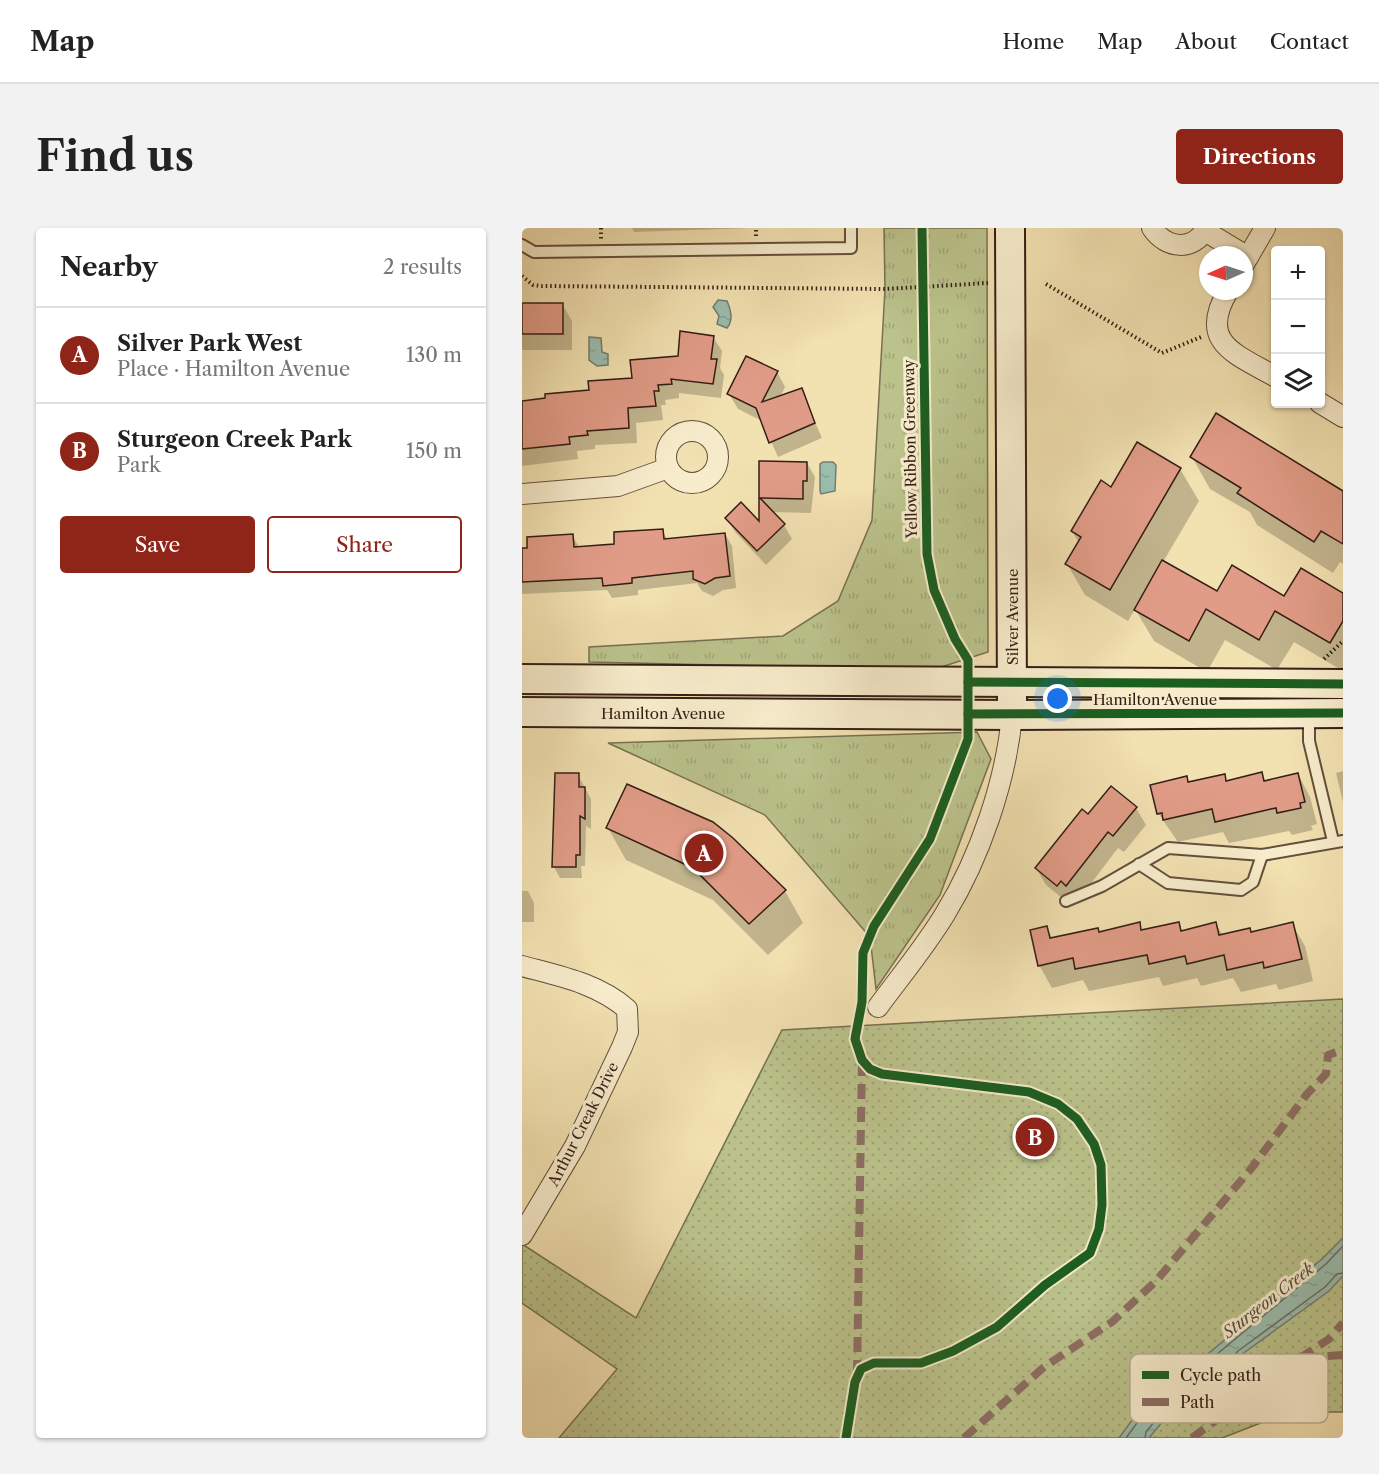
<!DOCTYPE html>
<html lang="en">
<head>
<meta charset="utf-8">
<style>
	body { margin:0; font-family:"Libre Caslon Text",serif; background:#f2f2f2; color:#222 }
	.controls { position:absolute; right:18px; top:18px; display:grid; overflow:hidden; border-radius:6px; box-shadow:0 2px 4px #0004 }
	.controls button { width:54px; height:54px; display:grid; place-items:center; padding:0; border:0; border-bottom:2px solid #e0e0e0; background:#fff; color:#222; font:30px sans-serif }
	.compass { position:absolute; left:677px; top:18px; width:54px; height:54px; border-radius:50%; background:#fff; box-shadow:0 2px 4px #0004; rotate:267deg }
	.you { position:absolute; left:536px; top:471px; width:21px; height:21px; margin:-15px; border:4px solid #fff; border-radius:50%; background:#1a73e8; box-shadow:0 0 0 9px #1a73e833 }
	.badge { display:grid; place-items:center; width:39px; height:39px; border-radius:50%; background:#8f2418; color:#fff; font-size:20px; font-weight:700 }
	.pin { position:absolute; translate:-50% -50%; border:3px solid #fff; box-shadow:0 2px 6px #0006 }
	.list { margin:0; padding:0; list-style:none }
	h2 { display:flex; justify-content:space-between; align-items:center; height:78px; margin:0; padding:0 24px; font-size:26px }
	h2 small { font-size:20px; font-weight:400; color:#767676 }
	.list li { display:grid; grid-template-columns:39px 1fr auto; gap:18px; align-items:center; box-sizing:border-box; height:96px; padding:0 24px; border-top:2px solid #e0e0e0 }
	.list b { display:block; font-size:22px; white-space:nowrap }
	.list p { margin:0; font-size:20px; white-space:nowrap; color:#767676 }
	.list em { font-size:20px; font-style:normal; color:#767676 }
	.actions { display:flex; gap:12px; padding:18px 24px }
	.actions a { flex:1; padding:14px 0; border:2px solid #8f2418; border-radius:6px; text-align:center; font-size:21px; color:#8f2418 }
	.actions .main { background:#8f2418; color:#fff }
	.icon { flex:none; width:33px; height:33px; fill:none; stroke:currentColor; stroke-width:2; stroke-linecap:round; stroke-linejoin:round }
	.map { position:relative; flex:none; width:821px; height:1210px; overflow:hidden; border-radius:6px }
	header { display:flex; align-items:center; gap:36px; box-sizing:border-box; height:84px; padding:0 30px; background:#fff; border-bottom:2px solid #e0e0e0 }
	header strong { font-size:28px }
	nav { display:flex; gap:33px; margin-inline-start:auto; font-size:21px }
	.intro { display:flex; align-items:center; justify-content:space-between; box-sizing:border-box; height:144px; padding:0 36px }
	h1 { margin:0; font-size:42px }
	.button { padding:15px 27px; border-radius:6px; background:#8f2418; color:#fff; font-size:21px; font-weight:700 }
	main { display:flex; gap:36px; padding:0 36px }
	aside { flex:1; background:#fff; border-radius:6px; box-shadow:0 2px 4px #0004 }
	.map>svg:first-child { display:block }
</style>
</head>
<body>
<header>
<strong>Map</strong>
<nav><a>Home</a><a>Map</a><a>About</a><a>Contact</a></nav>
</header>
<div class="intro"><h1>Find us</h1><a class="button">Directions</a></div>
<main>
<aside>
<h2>Nearby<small>2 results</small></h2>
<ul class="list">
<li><span class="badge">A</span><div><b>Silver Park West</b><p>Place · Hamilton Avenue</p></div><em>130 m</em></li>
<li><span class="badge">B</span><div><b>Sturgeon Creek Park</b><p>Park</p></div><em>150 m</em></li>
</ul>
<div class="actions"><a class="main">Save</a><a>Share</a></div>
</aside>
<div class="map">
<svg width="821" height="1210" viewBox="0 0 821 1210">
	<defs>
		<pattern id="grass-tufts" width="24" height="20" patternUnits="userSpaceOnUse" patternTransform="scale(1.5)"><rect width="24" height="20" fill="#bbc28b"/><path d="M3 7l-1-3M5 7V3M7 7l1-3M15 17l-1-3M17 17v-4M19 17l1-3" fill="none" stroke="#a1a677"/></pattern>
		<pattern id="park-dots" width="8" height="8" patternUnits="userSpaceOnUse" patternTransform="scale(1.5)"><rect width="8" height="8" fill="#bbc28b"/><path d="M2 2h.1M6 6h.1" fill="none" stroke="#a1a677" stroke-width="1.8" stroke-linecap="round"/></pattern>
		<pattern id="water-ripples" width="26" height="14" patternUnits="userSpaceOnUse" patternTransform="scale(1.5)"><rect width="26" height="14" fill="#9bbdae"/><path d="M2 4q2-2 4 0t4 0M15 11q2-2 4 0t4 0" fill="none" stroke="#86a295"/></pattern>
	</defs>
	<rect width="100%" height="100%" fill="#f2e1b1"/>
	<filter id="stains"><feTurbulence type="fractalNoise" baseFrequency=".00333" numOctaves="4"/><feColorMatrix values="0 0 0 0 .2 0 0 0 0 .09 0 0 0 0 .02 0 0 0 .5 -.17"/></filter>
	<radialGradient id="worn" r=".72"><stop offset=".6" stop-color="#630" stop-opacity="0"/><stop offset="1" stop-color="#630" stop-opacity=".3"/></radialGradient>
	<g fill="url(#grass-tufts)" stroke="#787050" stroke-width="1.5">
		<path d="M362,0H465L466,424L410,442L67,434V419L261,408L316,373L350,292L363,61Z"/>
		<path d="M455,504L469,531L418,667L354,761L348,709L243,587L86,515Z"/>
	</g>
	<path fill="url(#park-dots)" stroke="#787050" stroke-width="1.5" d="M821,771V1184H767L700,1210H37L95,1141L0,1075V1016L114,1090L260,802Z"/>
	<g fill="url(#water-ripples)" stroke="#727d71" stroke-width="1.5">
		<path d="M196,72L205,73C209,82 212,92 205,100L195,96L197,88L191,79Z"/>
		<path d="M67,109L79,110L80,124L86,126V137L75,138L67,132Z"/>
		<path d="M301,234H311L314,237L313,263L299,266L298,263V236Z"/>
		<path d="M821,1010V1048L807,1063L719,1127L693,1156L655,1176L627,1210H597L616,1184L800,1031Z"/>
	</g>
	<g fill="#0003">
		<path d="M110,0H228L112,4Z"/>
		<path d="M0,76H40L50,93V122H0Z"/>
		<path d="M191,109L200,123L198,140L202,147L199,170L157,165V170L143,172L144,177H139L141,192L114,195L115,215L73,217V221L55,223L56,231L0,238V175L68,163L112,152Z"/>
		<path d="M255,144L263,159L258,169L279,162L300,210L256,229L240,193L216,181L207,166Z"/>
		<path d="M670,229L821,265V336L818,334L811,345L735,297L728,284L688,261Z"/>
		<path d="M239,235H285L293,249L289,285L249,284L262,297L270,311L244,337L213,304L205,290L238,297Z"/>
		<path d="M658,241L677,273L641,334L696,365L763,370L821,367V443L772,414L755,442L703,412L685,444L632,413L613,381L606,393L563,367L545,336L557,315L550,303L590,261Z"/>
		<path d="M140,303L146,312L203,306L210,318L214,360L201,362L191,368L180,363L175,355L116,362V367L90,370L85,362L0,366V325L50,308L58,320L94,318Z"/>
		<path d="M821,543V574L814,545Z"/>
		<path d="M739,546L744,554L776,546L788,569L795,596L789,598L791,602L770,607L767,603L707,615L701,604L656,614L636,585L664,550L668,556L702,548L706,554Z"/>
		<path d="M56,547L69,571V601L64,598L63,638H59L60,650H38L32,639Z"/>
		<path d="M614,580L624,597L602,624L596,620L555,674H545L524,657L514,640Z"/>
		<path d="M86,600L210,611L263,663L281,695L246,727L191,672L104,632Z"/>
		<path d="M0,663H6L12,675V694H0Z"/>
		<path d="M656,695L661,704L694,696L701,708L729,705L770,696L783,718L791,753L757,762L754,756L719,764L711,750L679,758L675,750L641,758L637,749L567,763L561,752L530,760L517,737L524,700L531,711L577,705L617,696L621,703Z"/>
	</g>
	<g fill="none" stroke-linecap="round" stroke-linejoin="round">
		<g stroke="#686e62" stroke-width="1.5">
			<path d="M604,1210L620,1188L804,1036L821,1018"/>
			<path d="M623,1210L624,1204L651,1171L689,1152L716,1123L803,1059L815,1046L821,1045"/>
		</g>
	</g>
	<g fill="#e19c87" stroke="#341e15" stroke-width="1.5">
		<rect x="0" y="75" width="41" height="31"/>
		<path d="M158,103L192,108L189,131H195L191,156L149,151L150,156L136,157L137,163H132L134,178L106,180L107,200L65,203L66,207L47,209L48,216L0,221V173L23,170V166L67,162L66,153L110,150L108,132L156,128Z"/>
		<path d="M224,128L256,143L240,174L280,160L293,195L247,215L234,180L205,166Z"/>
		<path d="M694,185L821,263V316L799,303L792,314L715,265L719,260L668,229Z"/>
		<path d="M615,214L659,240L588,362L543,336L559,309L549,303L579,252L589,259Z"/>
		<path d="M237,233L285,234V253H281V271L238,270L263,296L235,323L203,290L219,274L237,293Z"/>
		<path d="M141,301L142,311L203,305L208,348L193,350L183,356L171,351V343L110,350V355L81,358L80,350L0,354V320H5V309L51,306L52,319L92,316V304Z"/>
		<path d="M640,332L695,363L710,337L762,368L779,340L821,365V393L808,415L753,383L737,412L684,381L667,413L612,382Z"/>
		<path d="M740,544L742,553L776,545L783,574L778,575L779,580L755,585L754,580L749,581L693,594L690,581L641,592L640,585L635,586L628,557L665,548L666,554L703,546L704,553Z"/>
		<path d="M33,545H57V559H63V591L58,588V627H54V639H30Z"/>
		<path d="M105,556L191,594L211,610L264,662L227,696L171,640L84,600Z"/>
		<path d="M589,558L615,579L591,608L586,604L544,658L539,653L535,658L513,640L560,581L566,586Z"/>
		<path d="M618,694L619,702L657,694L659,703L694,694L697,707L728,700L729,704L771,694L780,731L742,740L741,734L705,742L702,727L665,736L663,728L627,736L625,727L553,741L551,730L516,738L508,702L525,698L528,710L576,700L577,704Z"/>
	</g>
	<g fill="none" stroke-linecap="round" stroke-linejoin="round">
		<g stroke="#644f3c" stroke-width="14">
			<g id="lane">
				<path d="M0,17L12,24L329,20V0"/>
				<path d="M787,486V513L811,613"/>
				<path d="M617,636L646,655L719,662L731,654L740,627"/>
				<path d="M544,673L580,658L646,620L740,627L821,613"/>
			</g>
		</g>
		<g stroke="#644f3c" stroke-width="22">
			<g id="street">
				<path d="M630,0C644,21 672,24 684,0"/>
				<path d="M683,3L726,29"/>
				<path d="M722,36L743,0"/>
				<path d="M706,63C675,115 714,126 754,149"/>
				<path d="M798,175L821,189"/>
				<circle cx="170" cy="229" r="26"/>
				<path d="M0,266L96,258L146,240"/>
				<path d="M0,738C37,748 75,755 105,781L106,804L100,819L53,918L0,1007"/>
				<path d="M356,779C378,749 403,719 423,686C458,629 484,553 490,487"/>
			</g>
		</g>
		<g stroke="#341e15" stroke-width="32">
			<g id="secondary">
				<path d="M488,0L490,473"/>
				<path d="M0,451L821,456"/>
				<path d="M0,484L490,487L821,485"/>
			</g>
		</g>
		<g stroke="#341e15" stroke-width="4" stroke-dasharray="1.5 3" stroke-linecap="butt">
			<path d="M79,0V11"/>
			<path d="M234,8V0"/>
			<path d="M0,48L11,57L20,58L363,61L466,55"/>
			<path d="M524,56L640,125L679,109"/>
			<path d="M802,431L821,413"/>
		</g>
		<use href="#lane" stroke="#f7eccc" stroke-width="10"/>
		<use href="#street" stroke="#f7eccc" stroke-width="20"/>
		<use href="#secondary" stroke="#f7eccc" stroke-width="28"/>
		<g stroke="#8d6e63" stroke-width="8" stroke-dasharray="15 8" stroke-linecap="butt">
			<path d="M778,1130L807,1111L821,1095"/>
			<path d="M335,1147L340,832"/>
			<path d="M442,1210L522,1139L590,1094L634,1053L728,942L785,866L804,846L806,827L821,822"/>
			<path d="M670,1210L768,1137L792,1129L821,1127"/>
		</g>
		<g stroke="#f7eccc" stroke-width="13">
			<g id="cycleway">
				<path d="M446,454L821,456"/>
				<path d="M446,486L821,485"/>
				<path d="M324,1210L333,1154L339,1141L352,1135H399L431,1123L475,1099L523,1057L568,1025L577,1001L580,977L579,937L572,916L555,891L536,876L507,864L360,846L348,841L340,832L333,811L340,774L341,725L352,698L408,611L446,511V432L433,411L412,362L405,326L400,0"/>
			</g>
		</g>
		<use href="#cycleway" stroke="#1b5e20" stroke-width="9"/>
	</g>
	<g text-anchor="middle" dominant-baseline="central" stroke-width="6" stroke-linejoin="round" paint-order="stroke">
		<g font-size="15" fill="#341e15" stroke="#f7eccc">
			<text transform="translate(388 221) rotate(-91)">Yellow Ribbon Greenway</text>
			<text transform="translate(490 389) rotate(-90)">Silver Avenue</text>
			<text x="633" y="471">Hamilton Avenue</text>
			<text x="141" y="485">Hamilton Avenue</text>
			<text transform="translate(61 896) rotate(-63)">Arthur Creak Drive</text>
		</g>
		<g font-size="16" font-style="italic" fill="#534e43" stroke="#f7eccc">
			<text transform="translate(746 1072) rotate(-38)">Sturgeon Creek</text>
		</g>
	</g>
	<rect x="608" y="1126" width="198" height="69" rx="9" fill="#f7eccc" stroke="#bcae95" stroke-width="1.5"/>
	<rect x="620" y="1143" width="27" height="8" fill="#1b5e20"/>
	<rect x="620" y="1170" width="27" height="8" fill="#8d6e63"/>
	<g font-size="16" fill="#341e15">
		<text x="658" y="1153">Cycle path</text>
		<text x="658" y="1180">Path</text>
	</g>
	<rect width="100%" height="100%" filter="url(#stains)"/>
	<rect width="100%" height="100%" fill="url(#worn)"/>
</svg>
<div class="controls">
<button>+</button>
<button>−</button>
<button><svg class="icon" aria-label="layers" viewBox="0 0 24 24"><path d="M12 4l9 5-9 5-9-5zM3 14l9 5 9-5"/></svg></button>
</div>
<svg class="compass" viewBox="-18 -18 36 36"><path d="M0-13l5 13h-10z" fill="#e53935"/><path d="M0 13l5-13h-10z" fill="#767676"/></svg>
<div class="you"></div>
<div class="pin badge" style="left:182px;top:625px">A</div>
<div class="pin badge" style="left:513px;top:909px">B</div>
</div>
</main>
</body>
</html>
